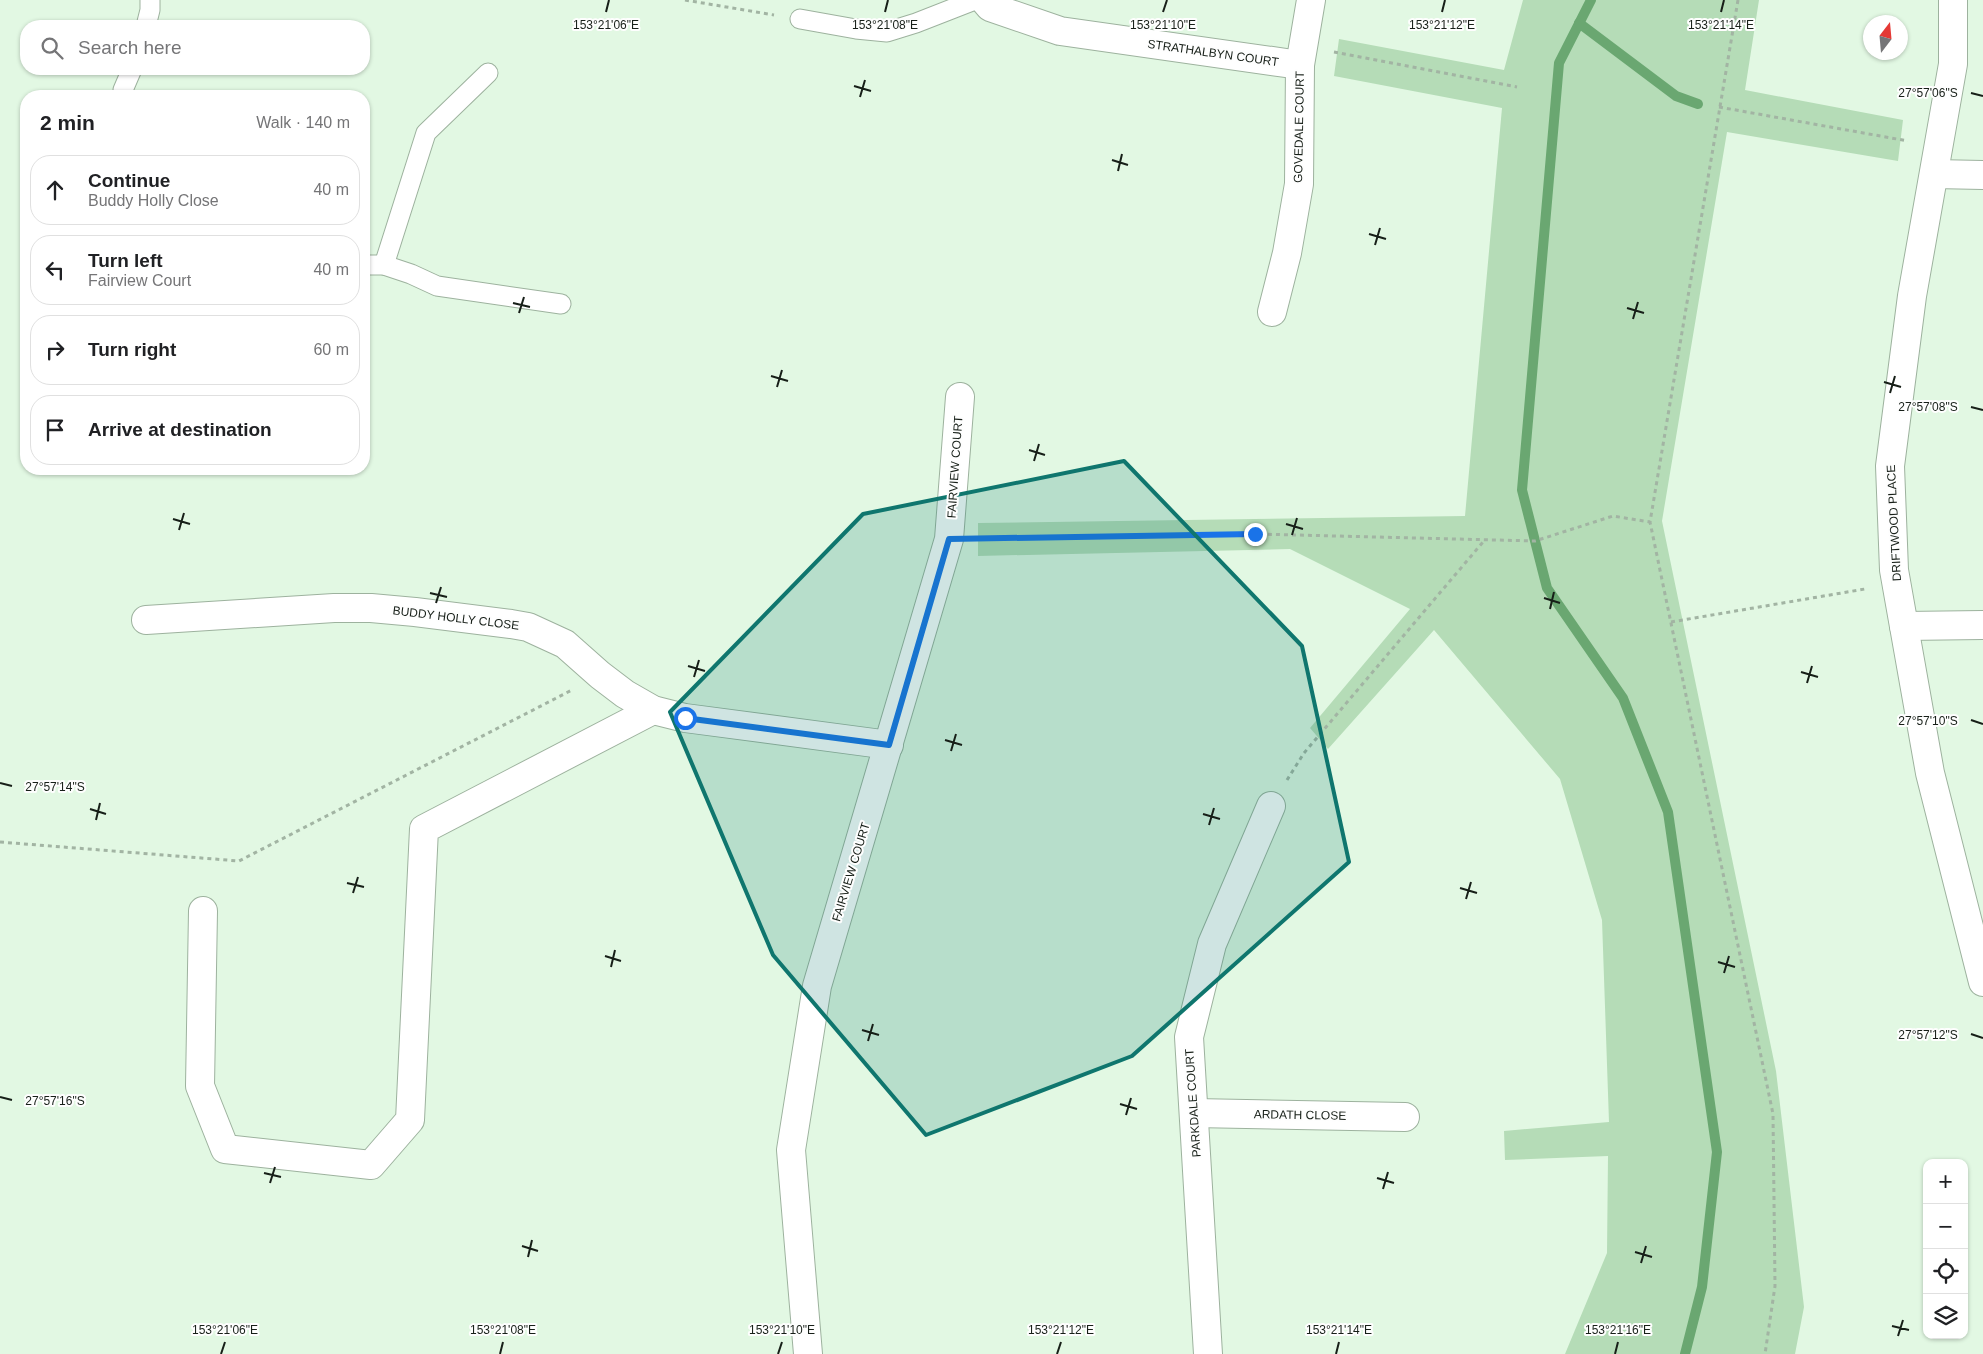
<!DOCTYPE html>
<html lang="en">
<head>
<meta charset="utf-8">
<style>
	body { margin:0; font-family:Arial,sans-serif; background:#f2f2f2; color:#202124 }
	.controls { position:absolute; right:15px; bottom:15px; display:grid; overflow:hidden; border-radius:10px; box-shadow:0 1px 4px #0004 }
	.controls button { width:45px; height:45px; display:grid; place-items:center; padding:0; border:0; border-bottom:1px solid #e0e0e0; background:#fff; color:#202124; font:25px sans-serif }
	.compass { position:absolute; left:1863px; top:15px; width:45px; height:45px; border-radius:50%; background:#fff; box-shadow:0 1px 4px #0004; rotate:16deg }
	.stop { position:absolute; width:15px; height:15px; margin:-11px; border:4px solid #1a73e8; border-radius:50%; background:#fff }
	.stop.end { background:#1a73e8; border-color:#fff; box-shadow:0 1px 5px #0008 }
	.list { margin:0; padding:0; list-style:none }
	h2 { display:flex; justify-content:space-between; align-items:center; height:65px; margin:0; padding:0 20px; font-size:21px }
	h2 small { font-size:16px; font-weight:400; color:#757577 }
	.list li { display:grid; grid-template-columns:32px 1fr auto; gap:15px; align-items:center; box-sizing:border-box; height:70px; margin:0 10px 10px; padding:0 10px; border:1px solid #e0e0e0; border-radius:20px }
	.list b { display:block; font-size:19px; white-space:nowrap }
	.list p { margin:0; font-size:16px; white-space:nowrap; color:#757577 }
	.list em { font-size:16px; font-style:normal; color:#757577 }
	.icon { flex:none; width:28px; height:28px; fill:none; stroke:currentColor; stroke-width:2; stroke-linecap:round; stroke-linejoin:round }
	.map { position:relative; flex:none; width:1983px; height:1354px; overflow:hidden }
	.search { position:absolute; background:#fff; box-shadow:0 1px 4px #0004; left:20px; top:20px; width:350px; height:55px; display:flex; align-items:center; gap:12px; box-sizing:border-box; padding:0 18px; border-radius:20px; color:#757577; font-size:19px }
	.panel { position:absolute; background:#fff; box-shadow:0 1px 4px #0004; left:20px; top:90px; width:350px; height:385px; border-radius:20px }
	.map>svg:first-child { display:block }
</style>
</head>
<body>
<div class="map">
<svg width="1983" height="1354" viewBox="0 0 1983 1354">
	<rect width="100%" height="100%" fill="#e2f8e3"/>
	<path fill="#b5dcb7" d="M1523,0H1759L1745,90L1903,120L1898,161L1727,132L1662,521L1776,1071L1804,1307L1795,1354H1565L1607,1253L1608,1156L1505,1160L1504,1131L1609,1122L1602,920L1560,779L1434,630L1328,749L1310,728L1410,609L1290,549L978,556V523L1465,516L1502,108L1334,76L1339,39L1504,70Z"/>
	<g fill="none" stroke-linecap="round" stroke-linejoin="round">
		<g stroke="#6aa771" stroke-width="10">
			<path d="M1591,0L1559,63L1522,490L1547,588L1623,698L1668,812L1717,1152L1702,1287L1685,1354"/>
			<path d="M1579,23L1676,96L1698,104"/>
		</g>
		<g stroke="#9db29e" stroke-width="21">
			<g id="service">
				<path d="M800,19L856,29L887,32L916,23L975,0"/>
				<path d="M146,26L150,10V0"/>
				<path d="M123,96V90L132,69"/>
				<path d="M364,265H384L411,274L437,286L561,304"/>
				<path d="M384,265L426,133L488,73"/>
			</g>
		</g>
		<g stroke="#9db29e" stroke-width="30">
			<g id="minor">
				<path d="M984,0L990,7L1060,31L1300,65"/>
				<path d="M1953,0V64L1912,296L1890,466L1894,570L1930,773L1983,982"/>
				<path d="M1934,174L1983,175"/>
				<path d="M1272,312L1287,253L1299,184L1300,65L1311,0"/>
				<path d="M146,620L334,608H371L415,612L511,624L528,627L565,644L600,675L625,694L653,710L685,718L889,745"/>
				<path d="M1904,626L1983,625"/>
				<path d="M203,911L200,1086L225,1149L371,1165L410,1120L424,829L653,710"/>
				<path d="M1194,1113L1405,1117"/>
				<path d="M808,1354L791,1150L817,986L949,539L960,397"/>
				<path d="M1208,1354L1189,1037L1212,944L1271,806"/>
			</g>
		</g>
		<g stroke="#a2b4a3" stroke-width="3" stroke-dasharray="4 4" stroke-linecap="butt">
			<path d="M685,0L774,15"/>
			<path d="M1738,0L1650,522L1773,1114L1775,1286L1765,1354"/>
			<path d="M1334,52L1517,87"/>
			<path d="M1719,107L1908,141"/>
			<path d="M980,539L1255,534L1535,541L1613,516L1650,522"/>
			<path d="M1671,622L1865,589"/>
			<path d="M1287,780L1304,753L1483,542"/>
			<path d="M0,842L239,861L572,690"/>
		</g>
		<use href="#service" stroke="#fff" stroke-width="19"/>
		<use href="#minor" stroke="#fff" stroke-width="28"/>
	</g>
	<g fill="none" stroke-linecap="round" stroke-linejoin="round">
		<path stroke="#1a73e8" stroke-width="6" d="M685,718L889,745L949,539L1255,534"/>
	</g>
	<path fill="#0f766e" fill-opacity="0.2" stroke="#0f766e" stroke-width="4" stroke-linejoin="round" d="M1124,461L1302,646L1349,862L1132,1056L926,1135L773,955L670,712L863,514Z"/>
	<path fill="none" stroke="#171f18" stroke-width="2" d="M606,12L609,0M885,12L888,0M1163,12L1167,0M1442,12L1445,0M1721,12L1724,0M854,86L871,91M1971,93L1983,96M860,97L865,80M1112,160L1128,165M1118,171L1122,154M1369,234L1386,239M1375,245L1380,228M513,303L530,307M1627,308L1644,313M519,313L524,297M1633,319L1638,302M771,376L788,381M1884,382L1901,387M777,387L782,370M1890,393L1895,376M1971,407L1983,410M1029,450L1045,455M1034,461L1039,444M173,519L190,524M1286,524L1303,529M179,530L184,513M1292,535L1297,518M430,593L447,597M1544,598L1560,603M436,603L441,587M1550,609L1554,592M688,666L705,671M1801,672L1818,677M694,677L699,660M1807,683L1812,666M1971,720L1983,724M945,740L962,745M951,751L956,734M0,783L12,786M90,809L106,814M1203,814L1220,819M96,820L100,803M1209,825L1214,808M347,883L364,887M1460,888L1477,893M353,893L358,877M1466,899L1471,882M605,956L621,961M1718,962L1735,967M611,967L615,950M1724,973L1729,956M862,1030L879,1035M1971,1034L1983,1038M868,1041L873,1024M0,1097L12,1100M1120,1104L1137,1109M1126,1115L1131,1098M264,1173L281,1177M1377,1178L1394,1183M270,1183L275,1167M1383,1189L1388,1172M522,1246L538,1251M1635,1252L1652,1257M528,1257L532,1240M1641,1263L1646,1246M1892,1326L1909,1330M1898,1336L1903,1320M221,1354L225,1342M500,1354L503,1342M778,1354L782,1342M1057,1354L1061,1342M1336,1354L1339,1342M1615,1354L1618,1342"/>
	<g text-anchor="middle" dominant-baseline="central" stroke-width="4" stroke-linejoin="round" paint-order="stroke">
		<g font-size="12" fill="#171f18" stroke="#fefefe">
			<text transform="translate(1213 53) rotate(8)">STRATHALBYN COURT</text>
			<text transform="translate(1299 127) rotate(-89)">GOVEDALE COURT</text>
			<text transform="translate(955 467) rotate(-86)">FAIRVIEW COURT</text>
			<text transform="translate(1894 523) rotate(-93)">DRIFTWOOD PLACE</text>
			<text transform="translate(456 618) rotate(7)">BUDDY HOLLY CLOSE</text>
			<text transform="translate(851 872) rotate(-73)">FAIRVIEW COURT</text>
			<text transform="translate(1193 1103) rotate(-94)">PARKDALE COURT</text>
			<text transform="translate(1300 1115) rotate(1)">ARDATH CLOSE</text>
		</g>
	</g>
	<g font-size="12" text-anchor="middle" fill="#171f18" stroke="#fefefe" stroke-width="4" stroke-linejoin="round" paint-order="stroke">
		<text x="606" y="29">153°21'06"E</text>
		<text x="885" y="29">153°21'08"E</text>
		<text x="1163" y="29">153°21'10"E</text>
		<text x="1442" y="29">153°21'12"E</text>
		<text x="1721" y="29">153°21'14"E</text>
		<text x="1928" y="97">27°57'06"S</text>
		<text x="1928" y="411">27°57'08"S</text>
		<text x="1928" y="725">27°57'10"S</text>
		<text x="55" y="791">27°57'14"S</text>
		<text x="1928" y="1039">27°57'12"S</text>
		<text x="55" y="1105">27°57'16"S</text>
		<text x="225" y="1334">153°21'06"E</text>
		<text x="503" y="1334">153°21'08"E</text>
		<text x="782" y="1334">153°21'10"E</text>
		<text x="1061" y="1334">153°21'12"E</text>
		<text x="1339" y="1334">153°21'14"E</text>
		<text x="1618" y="1334">153°21'16"E</text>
	</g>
</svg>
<div class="controls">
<button>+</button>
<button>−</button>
<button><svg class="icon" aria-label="locate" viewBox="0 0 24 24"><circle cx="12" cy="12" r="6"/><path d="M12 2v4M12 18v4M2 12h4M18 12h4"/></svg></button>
<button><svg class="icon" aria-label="layers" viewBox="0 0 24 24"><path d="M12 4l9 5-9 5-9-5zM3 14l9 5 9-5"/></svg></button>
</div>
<svg class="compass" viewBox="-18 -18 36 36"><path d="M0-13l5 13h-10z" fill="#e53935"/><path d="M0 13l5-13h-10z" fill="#757577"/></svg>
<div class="stop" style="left:685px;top:718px"></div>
<div class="stop end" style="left:1255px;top:534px"></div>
<div class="search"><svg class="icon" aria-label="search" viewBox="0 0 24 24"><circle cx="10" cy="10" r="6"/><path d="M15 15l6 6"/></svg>Search here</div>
<section class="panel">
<h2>2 min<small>Walk · 140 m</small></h2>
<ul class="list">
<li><svg class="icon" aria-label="ahead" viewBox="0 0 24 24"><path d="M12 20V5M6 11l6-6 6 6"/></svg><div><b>Continue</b><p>Buddy Holly Close</p></div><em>40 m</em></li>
<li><svg class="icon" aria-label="left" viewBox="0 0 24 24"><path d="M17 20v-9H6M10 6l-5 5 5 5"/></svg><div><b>Turn left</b><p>Fairview Court</p></div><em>40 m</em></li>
<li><svg class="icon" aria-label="right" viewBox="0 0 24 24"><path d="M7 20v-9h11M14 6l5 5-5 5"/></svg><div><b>Turn right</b></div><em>60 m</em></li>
<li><svg class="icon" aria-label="arrive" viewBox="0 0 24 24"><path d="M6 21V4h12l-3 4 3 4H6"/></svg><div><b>Arrive at destination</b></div></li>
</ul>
</section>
</div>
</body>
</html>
